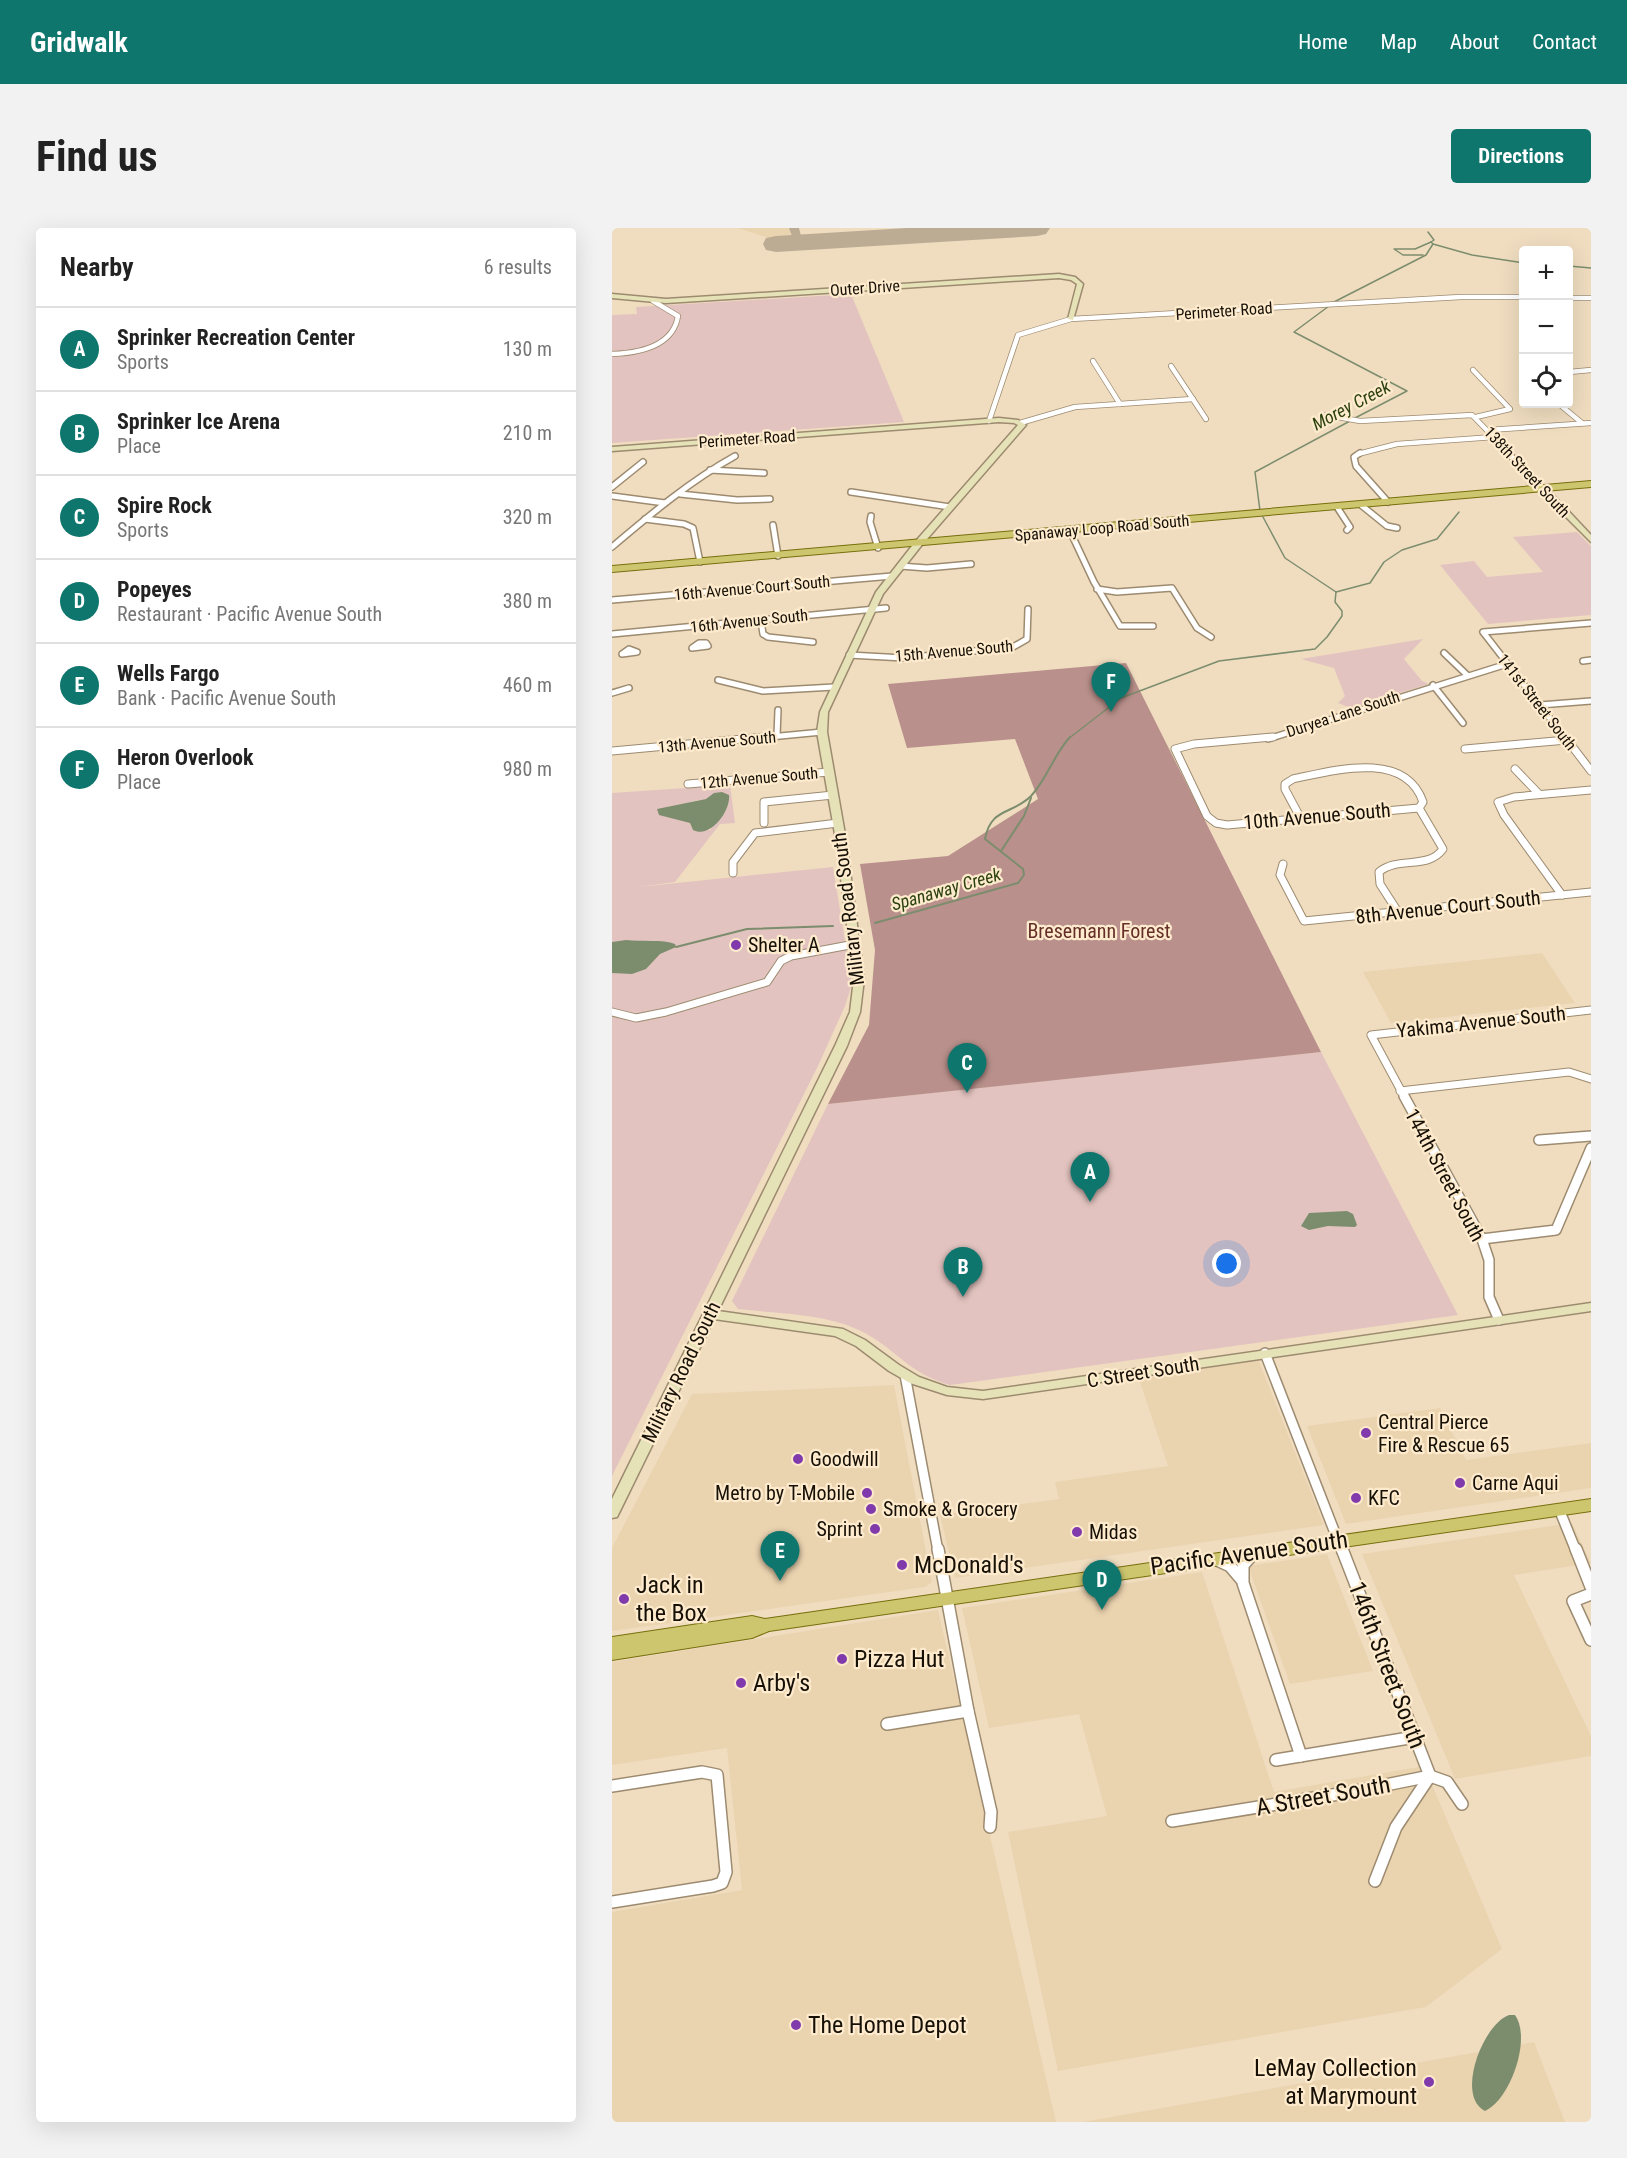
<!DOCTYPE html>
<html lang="en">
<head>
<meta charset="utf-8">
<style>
	body { margin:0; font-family:"Roboto Condensed",sans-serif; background:#f2f2f2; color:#222 }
	.controls { position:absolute; right:18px; top:18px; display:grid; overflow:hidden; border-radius:6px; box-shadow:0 6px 24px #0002 }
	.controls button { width:54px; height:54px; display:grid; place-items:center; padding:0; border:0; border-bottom:2px solid #e0e0e0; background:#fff; color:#222; font:30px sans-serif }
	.you { position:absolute; left:615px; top:1036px; width:21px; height:21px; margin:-15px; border:4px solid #fff; border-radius:50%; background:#1a73e8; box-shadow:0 0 0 9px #1a73e833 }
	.badge { display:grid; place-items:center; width:39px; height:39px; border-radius:50%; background:#0f766e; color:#fff; font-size:20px; font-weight:700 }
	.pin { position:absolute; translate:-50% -50px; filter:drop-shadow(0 2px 3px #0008) }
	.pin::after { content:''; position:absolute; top:32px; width:21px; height:18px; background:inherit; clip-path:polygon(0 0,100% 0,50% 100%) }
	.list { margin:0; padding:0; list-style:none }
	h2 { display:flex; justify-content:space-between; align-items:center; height:78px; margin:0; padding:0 24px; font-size:26px }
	h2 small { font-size:20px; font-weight:400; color:#767676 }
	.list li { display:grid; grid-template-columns:39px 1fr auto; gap:18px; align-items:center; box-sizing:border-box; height:84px; padding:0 24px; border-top:2px solid #e0e0e0 }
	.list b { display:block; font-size:22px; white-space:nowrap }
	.list p { margin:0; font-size:20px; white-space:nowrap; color:#767676 }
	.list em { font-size:20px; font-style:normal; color:#767676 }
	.icon { flex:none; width:33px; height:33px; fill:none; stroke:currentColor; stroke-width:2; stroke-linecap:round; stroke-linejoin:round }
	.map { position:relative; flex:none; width:979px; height:1894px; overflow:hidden; border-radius:6px }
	header { display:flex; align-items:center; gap:36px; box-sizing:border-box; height:84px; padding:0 30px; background:#0f766e; color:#fff }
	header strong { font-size:28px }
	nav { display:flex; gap:33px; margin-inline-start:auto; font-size:21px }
	.intro { display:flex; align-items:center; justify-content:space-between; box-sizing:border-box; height:144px; padding:0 36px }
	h1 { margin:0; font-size:42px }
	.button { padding:15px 27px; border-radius:6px; background:#0f766e; color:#fff; font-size:21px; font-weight:700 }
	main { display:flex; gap:36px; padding:0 36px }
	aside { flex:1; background:#fff; border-radius:6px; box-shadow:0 6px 24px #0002 }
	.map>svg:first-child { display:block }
</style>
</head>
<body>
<header>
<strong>Gridwalk</strong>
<nav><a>Home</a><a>Map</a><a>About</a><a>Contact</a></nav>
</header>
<div class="intro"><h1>Find us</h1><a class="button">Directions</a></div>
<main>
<aside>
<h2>Nearby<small>6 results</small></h2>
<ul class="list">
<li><span class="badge">A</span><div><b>Sprinker Recreation Center</b><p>Sports</p></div><em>130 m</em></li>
<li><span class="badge">B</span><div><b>Sprinker Ice Arena</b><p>Place</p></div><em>210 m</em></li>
<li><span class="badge">C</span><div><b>Spire Rock</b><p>Sports</p></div><em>320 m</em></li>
<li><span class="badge">D</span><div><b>Popeyes</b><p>Restaurant · Pacific Avenue South</p></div><em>380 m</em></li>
<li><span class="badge">E</span><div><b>Wells Fargo</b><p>Bank · Pacific Avenue South</p></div><em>460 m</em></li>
<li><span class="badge">F</span><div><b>Heron Overlook</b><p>Place</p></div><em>980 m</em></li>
</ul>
</aside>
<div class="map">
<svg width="979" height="1894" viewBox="0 0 979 1894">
	<rect width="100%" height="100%" fill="#f0ddc0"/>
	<g fill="#ead3af">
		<path d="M126,0H182L186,10L160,11Z"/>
		<path d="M930,725L963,775L779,795L751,744Z"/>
		<path d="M646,1131L712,1297L343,1350L328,1287L447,1271L443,1254L556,1238L527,1151Z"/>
		<path d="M282,1157L320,1354L313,1359L0,1403V1320L80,1166Z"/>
		<path d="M828,1180L854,1232L979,1215V1260L734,1296L695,1198Z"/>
		<path d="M960,1295L979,1335L902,1347L979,1508V1528L843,1551L750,1326Z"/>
		<path d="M715,1326L761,1443L678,1456L636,1338Z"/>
		<path d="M590,1344L662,1564L812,1538L890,1721L814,1779L446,1843L396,1604L495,1588L467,1486L377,1500L350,1380Z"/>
		<path d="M326,1382L444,1894H0V1684L130,1662L115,1520L0,1537V1434Z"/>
		<path d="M922,1814L953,1894H471Z"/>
	</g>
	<g fill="#e2c3bf" fill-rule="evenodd">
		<path d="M239,66L292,194L0,215V87L25,86L24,79Z"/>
		<path d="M965,304L979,318V387L876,396L828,337L862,333L875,349L931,344L901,309Z"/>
		<path d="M811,411L792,431L810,453L817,456L739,480L726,475L733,468L722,440L689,431Z"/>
		<path d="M118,557L123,595L108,596L63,654L26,659L221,639L240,756L233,778L206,838L0,1248V565ZM94,571L115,580L98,602H81L78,595V574Z"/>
		<path d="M709,824L846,1087L338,1157C296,1145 286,1123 253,1105C216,1085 167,1086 126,1081L120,1073L216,876L346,862L350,857L363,860Z"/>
	</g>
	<path fill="#b9908b" d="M514,435L709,824L216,876L257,797L263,722L248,636L336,628L426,571L403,511L295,520L276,456Z"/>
	<g fill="#7c8d6d">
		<path d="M110,564L117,567C119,583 98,611 81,602L78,595L47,587L45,581L94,571L102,565Z"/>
		<path d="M14,712C29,714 51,711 63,716L64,719L48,726L34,741L20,746L0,745V714Z"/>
		<path d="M735,983L741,986L745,997L743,999L716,998L697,1002L689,998L697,985Z"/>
		<path d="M897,1787H903C920,1811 898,1872 873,1883C843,1868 871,1796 897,1787Z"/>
	</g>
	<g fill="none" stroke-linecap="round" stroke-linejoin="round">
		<g stroke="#7c8d6d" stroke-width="1.5">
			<path d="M816,4L822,12L819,14L821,16L860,27L912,35"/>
			<path d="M811,27H791L782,21H803L819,14"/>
			<path d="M957,38L979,40"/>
			<path d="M720,75L814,27L821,16"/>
			<path d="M717,78L682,104L795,163L743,190"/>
			<path d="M648,283L643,244L738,193"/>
			<path d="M651,289L673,330L724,364"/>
			<path d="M456,511L509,470L607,433L703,421L715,409L730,388V383L723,374L724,364L758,355L772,334L790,322L825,311L847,284"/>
		</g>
		<g stroke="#7c8d6d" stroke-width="2">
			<path d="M389,623L412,588L419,570"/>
			<path d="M263,695L406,655L412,647L411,641L373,611C379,579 400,587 419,568C435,551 442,526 458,509"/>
			<path d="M64,719L135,701L221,698"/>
		</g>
		<path fill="#bcac94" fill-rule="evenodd" d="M177,0H187L191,16H183Z"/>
		<path fill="#bcac94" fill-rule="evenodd" d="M295,0H438L434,6L425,8L164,24L154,22L151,16L154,10L164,8Z"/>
		<g stroke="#9d8b70" stroke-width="6">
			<g id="street-far4">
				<path d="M957,70H979"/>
				<path d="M0,126C27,125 61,119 66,88L41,73"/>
				<path d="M481,133L508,176"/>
				<path d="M559,138L594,191"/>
				<path d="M861,142L898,181L864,189"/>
				<path d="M957,144L979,142"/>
				<path d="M947,176L970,195"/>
				<path d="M714,187L748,193L860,187L898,226"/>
				<path d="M377,193L406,107L459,91L849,69H912"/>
				<path d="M408,195L463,179L581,171"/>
				<path d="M876,202L979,195"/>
				<path d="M746,226L785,216L882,209"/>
			</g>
		</g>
		<g stroke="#9d8b70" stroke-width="8">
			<g id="street-far3">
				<path d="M748,225L742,229L744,238L776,274"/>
				<path d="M896,225L930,260"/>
				<path d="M98,242L152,245"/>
				<path d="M0,259L31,234"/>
				<path d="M239,264L338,279"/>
				<path d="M68,266L125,272L158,271"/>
				<path d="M0,268L53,275"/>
				<path d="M749,277L775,298L785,300"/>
				<path d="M725,279L738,299L735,302"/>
				<path d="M259,288L258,294L266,320"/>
				<path d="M33,291L72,296L81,300L88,334"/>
				<path d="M161,297L166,328"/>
				<path d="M458,303L482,354L508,398H541"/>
				<path d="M0,319C39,286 78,253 123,228"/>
				<path d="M288,338L315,340L359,336"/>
				<path d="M485,361L505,364L560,360L585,400L599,409"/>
				<path d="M0,372L280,348"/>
				<path d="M149,393L151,406L156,409L201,414"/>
				<path d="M0,406L274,380"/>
				<path d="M87,415H94L96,418L80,420Z"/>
				<path d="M17,421L25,424L10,426Z"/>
				<path d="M832,425L855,447"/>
				<path d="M237,427L292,430L401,419L415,411L416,381"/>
				<path d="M971,433L979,432"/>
				<path d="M106,452L151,463L222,459"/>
				<path d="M821,457L851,495"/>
				<path d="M0,465L17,460"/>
				<path d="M928,477L979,473"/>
				<path d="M165,508L166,482"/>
				<path d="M137,511L210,504"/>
				<path d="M656,511L895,436"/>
				<path d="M954,511L871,404L979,395"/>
			</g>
		</g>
		<g stroke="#9d8b70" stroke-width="9">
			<g id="street-far2">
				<path d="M661,509L582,516L563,521L595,588L604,595L615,597L807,580"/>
				<path d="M953,509L979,543"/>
				<path d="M853,521L955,512"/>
				<path d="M0,523L153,509"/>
				<path d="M903,541L927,566"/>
				<path d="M76,556L217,544"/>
				<path d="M688,589L673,561V556L681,551C720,543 793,521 811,574L807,580L831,621C816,642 786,628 767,644L768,656L786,684"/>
				<path d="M152,595V574L221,567"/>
				<path d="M671,636L668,647L692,693L979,664"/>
				<path d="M121,645V634L143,605L226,595"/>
				<path d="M950,667L892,587L886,574L902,569L979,562"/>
				<path d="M0,784L24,790L54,784L155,754L169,733L179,728L243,716"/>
				<path d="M788,863L957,844L979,851"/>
				<path d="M793,870L759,807L979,782"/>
			</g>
		</g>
		<g stroke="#9d8b70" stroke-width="12">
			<g id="street-far1">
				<path d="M792,868L870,1011L877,1032V1069L887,1092"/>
				<path d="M927,912L979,908"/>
				<path d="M870,1011L944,1002L979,920"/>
				<path d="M653,1125L730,1323"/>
				<path d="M293,1147L326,1323"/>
				<path d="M947,1281L964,1323"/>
			</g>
		</g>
		<g stroke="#9d8b70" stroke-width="14">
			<g id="street">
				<path d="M326,1321L356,1483L379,1584L378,1599"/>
				<path d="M730,1321L818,1548"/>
				<path d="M964,1321L979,1359"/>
				<path d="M641,1326L631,1337V1355L689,1528"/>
				<path d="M605,1332L618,1338L629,1351"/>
				<path d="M979,1366L961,1373L979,1412"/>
				<path d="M275,1496L356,1483"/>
				<path d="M664,1532L803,1509"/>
				<path d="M0,1558L90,1544L105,1547L114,1644L110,1655L101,1658L0,1674"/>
				<path d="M560,1593L739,1564L818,1548L835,1554L850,1576"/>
				<path d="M763,1653L784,1599L818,1548"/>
			</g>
		</g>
		<g stroke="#9d8b70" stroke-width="3">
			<g id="secondary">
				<path d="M447,46L463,49L471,56L461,92L456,91L465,56L459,52L447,50L54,75L0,70V66L54,71Z"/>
				<path d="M387,190L406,192L414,197L309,318L271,366L216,484L215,504L234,612L252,751L248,784L235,818L106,1083L231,1101L253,1112L287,1137L307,1149L335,1159L371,1163L979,1075V1083L371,1171L335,1167L298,1155L277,1143L244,1118L223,1108L102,1091L7,1285L5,1289L0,1290V1271L223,818L238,784L242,751L224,612L205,504L208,484L264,364L303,314L406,197L402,195L387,194L0,223V219Z"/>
				<path d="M927,258H933L979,307V314L927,262Z"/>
			</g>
		</g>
		<g stroke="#776e0c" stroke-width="2">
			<g id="primary">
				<path d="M979,253V259L0,344V338Z"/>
				<path d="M979,1271V1283L157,1403L140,1410L0,1432V1409L140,1388L153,1391Z"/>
			</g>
		</g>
		<use href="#street-far4" stroke="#fff" stroke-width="4.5"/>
		<use href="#street-far3" stroke="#fff" stroke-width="5"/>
		<use href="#street-far2" stroke="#fff" stroke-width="7"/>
		<use href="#street-far1" stroke="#fff" stroke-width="9"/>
		<use href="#street" stroke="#fff" stroke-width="11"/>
		<use href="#secondary" fill="#e6e2b7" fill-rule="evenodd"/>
		<use href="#primary" fill="#cdc66f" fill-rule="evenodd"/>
	</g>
	<g fill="#813aac" stroke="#feebcd" stroke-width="2">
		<circle cx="124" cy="717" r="6"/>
		<circle cx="754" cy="1205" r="6"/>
		<circle cx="186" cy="1231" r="6"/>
		<circle cx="848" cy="1255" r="6"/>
		<circle cx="255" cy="1265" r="6"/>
		<circle cx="744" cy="1270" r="6"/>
		<circle cx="259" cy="1281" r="6"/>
		<circle cx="263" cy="1301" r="6"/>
		<circle cx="465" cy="1304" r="6"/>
		<circle cx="290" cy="1337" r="6"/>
		<circle cx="12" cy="1371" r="6"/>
		<circle cx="230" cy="1431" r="6"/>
		<circle cx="129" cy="1455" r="6"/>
		<circle cx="184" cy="1797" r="6"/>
		<circle cx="817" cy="1854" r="6"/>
	</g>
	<g text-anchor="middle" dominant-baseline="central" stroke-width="4.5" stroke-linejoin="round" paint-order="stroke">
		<g font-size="16" fill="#161006" stroke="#feebcd">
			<text transform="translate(253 60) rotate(-4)">Outer Drive</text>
			<text transform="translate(612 83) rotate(-4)">Perimeter Road</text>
			<text transform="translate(135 211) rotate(-4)">Perimeter Road</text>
			<text transform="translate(915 244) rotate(47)">138th Street South</text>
			<text transform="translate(490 300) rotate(-5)">Spanaway Loop Road South</text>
			<text transform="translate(140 360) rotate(-5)">16th Avenue Court South</text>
			<text transform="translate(137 393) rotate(-6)">16th Avenue South</text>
			<text transform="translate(342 423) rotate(-5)">15th Avenue South</text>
			<text transform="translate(925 474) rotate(52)">141st Street South</text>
			<text transform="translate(731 486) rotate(-18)">Duryea Lane South</text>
			<text transform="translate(105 514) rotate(-5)">13th Avenue South</text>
			<text transform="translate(147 550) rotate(-5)">12th Avenue South</text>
		</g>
		<g font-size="18" font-style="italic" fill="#2b410e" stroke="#feebcd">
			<text transform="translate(739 177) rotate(-28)">Morey Creek</text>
			<text transform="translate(334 661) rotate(-16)">Spanaway Creek</text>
		</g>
		<g font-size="20" fill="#161006" stroke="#feebcd">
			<text transform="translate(705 588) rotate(-5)">10th Avenue South</text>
			<text transform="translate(836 679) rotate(-6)">8th Avenue Court South</text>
			<text transform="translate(236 681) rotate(-97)">Military Road South</text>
			<text transform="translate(869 794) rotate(-6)">Yakima Avenue South</text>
			<text transform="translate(833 947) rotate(62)">144th Street South</text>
			<text transform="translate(69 1144) rotate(-64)">Military Road South</text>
			<text transform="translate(531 1144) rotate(-9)">C Street South</text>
		</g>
		<g font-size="20" fill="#652f29" stroke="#feebcd">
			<text x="487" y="703">Bresemann Forest</text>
		</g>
		<g font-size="20" fill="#161006" stroke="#feebcd" text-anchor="start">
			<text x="136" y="717">Shelter A</text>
			<text x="766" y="1194">Central Pierce<tspan x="766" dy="23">Fire &amp; Rescue 65</tspan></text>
			<text x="198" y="1231">Goodwill</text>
			<text x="860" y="1255">Carne Aqui</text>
			<text x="243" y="1265" text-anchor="end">Metro by T-Mobile</text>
			<text x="756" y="1270">KFC</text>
			<text x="271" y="1281">Smoke &amp; Grocery</text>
			<text x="251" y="1301" text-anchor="end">Sprint</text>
			<text x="477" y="1304">Midas</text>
		</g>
		<g font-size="24" fill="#161006" stroke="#feebcd">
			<text transform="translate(637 1325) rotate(-8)">Pacific Avenue South</text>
			<text transform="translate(775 1437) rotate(69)">146th Street South</text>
			<text transform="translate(711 1568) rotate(-10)">A Street South</text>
		</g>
		<g font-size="24" fill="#161006" stroke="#feebcd" text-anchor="start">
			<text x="302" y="1337">McDonald's</text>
			<text x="24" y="1357">Jack in<tspan x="24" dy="28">the Box</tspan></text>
			<text x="242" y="1431">Pizza Hut</text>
			<text x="141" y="1455">Arby's</text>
			<text x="196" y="1797">The Home Depot</text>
			<text x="805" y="1840" text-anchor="end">LeMay Collection<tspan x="805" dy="28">at Marymount</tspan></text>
		</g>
	</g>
</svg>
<div class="controls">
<button>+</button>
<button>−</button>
<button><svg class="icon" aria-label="locate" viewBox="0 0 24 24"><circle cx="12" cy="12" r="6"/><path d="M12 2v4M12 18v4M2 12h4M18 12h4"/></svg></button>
</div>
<div class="you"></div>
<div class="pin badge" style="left:478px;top:974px">A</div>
<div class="pin badge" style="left:351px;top:1069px">B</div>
<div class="pin badge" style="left:355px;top:865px">C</div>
<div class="pin badge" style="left:490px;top:1382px">D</div>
<div class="pin badge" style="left:168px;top:1353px">E</div>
<div class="pin badge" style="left:499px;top:484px">F</div>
</div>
</main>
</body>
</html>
